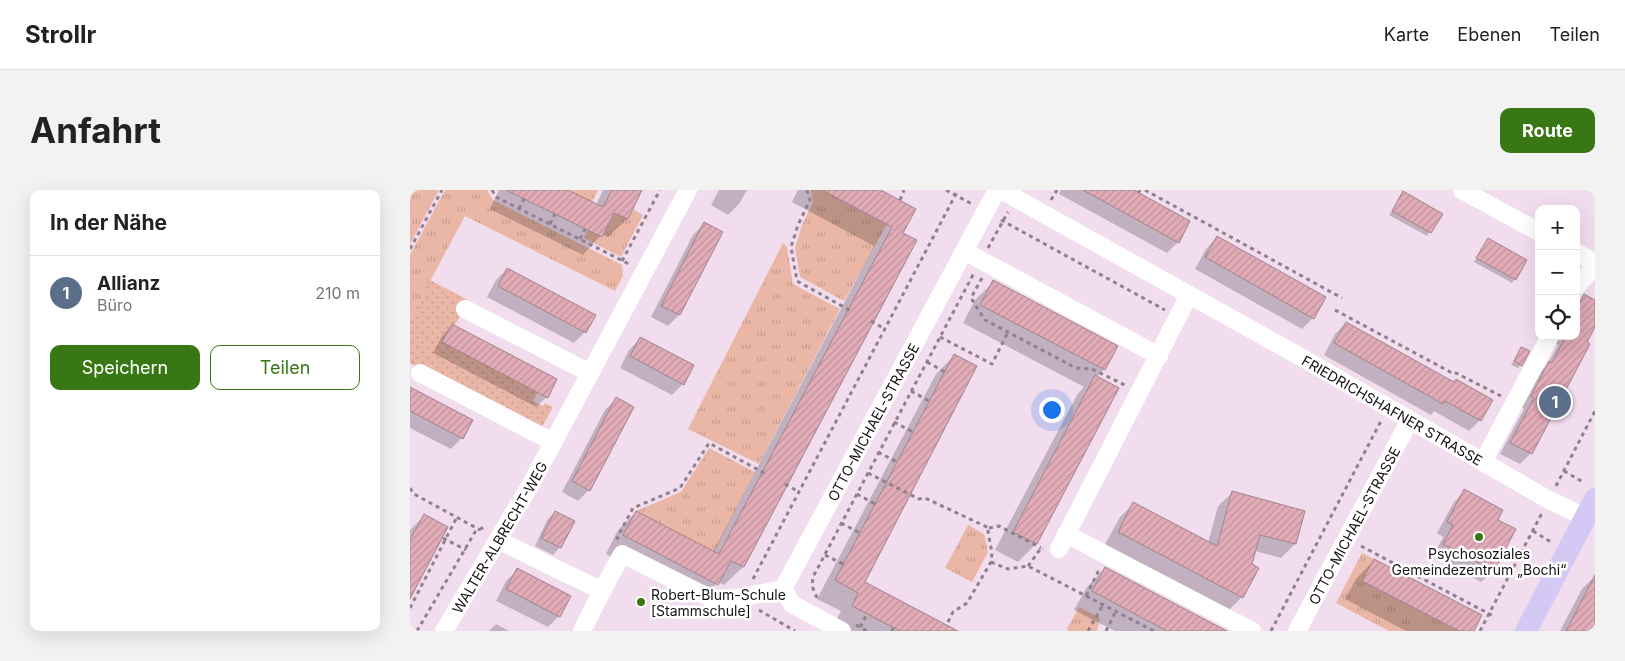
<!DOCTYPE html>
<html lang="de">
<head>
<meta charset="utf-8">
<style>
	body { margin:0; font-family:Inter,sans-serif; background:#f2f2f2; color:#222 }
	.controls { position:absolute; right:15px; top:15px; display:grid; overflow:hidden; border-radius:10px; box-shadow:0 5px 20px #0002 }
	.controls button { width:45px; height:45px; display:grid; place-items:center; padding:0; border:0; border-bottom:1px solid #e0e0e0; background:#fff; color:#222; font:25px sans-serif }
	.you { position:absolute; left:641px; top:219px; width:18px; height:18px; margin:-12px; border:4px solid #fff; border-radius:50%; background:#1a73e8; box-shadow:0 0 0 8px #1a73e833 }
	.badge { display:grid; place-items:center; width:32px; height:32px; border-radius:50%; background:#387714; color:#fff; font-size:16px; font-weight:700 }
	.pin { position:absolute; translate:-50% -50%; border:2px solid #fff; box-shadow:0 1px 5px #0006 }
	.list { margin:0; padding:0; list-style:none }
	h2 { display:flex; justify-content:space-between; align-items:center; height:65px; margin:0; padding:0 20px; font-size:21px }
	h2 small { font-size:16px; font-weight:400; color:#767676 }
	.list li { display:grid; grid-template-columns:32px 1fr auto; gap:15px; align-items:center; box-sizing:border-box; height:75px; padding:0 20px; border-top:1px solid #e0e0e0 }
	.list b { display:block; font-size:19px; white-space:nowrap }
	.list p { margin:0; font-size:16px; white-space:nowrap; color:#767676 }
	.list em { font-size:16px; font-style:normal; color:#767676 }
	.actions { display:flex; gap:10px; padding:15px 20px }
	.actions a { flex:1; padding:11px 0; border:1px solid #387714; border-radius:10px; text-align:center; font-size:18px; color:#387714 }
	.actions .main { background:#387714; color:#fff }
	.icon { flex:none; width:28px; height:28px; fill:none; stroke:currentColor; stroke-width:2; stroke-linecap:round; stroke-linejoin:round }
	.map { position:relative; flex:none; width:1185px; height:441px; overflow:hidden; border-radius:10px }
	header { display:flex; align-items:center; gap:30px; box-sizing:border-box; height:70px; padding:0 25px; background:#fff; border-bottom:1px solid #e0e0e0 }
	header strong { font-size:24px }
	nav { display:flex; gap:28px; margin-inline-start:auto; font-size:18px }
	.intro { display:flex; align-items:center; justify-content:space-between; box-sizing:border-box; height:120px; padding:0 30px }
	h1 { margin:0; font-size:35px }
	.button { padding:12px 22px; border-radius:10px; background:#387714; color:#fff; font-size:18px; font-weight:700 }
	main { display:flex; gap:30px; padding:0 30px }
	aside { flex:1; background:#fff; border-radius:10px; box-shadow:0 5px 20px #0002 }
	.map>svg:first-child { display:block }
</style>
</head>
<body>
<header>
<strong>Strollr</strong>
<nav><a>Karte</a><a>Ebenen</a><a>Teilen</a></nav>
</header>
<div class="intro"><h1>Anfahrt</h1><a class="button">Route</a></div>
<main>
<aside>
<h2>In der Nähe<small></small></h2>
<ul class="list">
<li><span class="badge" style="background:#5c6f8a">1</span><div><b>Allianz</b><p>Büro</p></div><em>210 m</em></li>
</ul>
<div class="actions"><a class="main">Speichern</a><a>Teilen</a></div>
</aside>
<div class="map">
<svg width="1185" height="441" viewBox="0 0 1185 441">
	<defs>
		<pattern id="grass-tufts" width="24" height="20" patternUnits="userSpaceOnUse" patternTransform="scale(1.25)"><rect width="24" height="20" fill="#eab7a7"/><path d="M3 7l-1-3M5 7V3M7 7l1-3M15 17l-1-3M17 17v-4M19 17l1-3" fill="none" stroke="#c89c8f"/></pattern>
		<pattern id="garden-dots" width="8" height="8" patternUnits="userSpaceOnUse" patternTransform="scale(1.25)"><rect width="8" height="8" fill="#eab7a7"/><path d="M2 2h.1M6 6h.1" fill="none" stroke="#c89c8f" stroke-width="1.8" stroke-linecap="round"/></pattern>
		<pattern id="building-hatch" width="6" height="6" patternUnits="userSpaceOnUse" patternTransform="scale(1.25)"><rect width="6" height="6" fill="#e1abb7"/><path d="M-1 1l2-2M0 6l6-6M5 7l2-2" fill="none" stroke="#c0929d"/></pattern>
	</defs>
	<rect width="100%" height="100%" fill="#f2ddef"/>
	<g fill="url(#grass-tufts)">
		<path d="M0,0H29L0,54Z"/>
		<path d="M35,0H77L83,10L212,75L213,86L205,101L55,26L0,129V65Z"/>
		<path d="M158,0H188L182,12Z"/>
		<path d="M401,0H412L477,34L434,111L390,87L385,58L392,35L403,12Z"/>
		<path d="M223,19L233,25L211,67L174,48L178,40L192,47L204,23L218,29Z"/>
		<path d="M373,53L377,57L383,94L430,119L349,274L278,239Z"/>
		<path d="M299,258L345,282L304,362L226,321L271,302Z"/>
		<path d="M558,335L574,344L578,362L562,392L535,378Z"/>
		<path d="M952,363L964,369L953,390L1049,441H979L926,413Z"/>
		<path d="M669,417L690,428L687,441H658L657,439Z"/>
	</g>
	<path fill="url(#garden-dots)" d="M20,90L58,110L45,135L42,134L128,202L123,211L133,216L135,213L143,217L130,241L0,173V129Z"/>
	<g fill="#0003">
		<path d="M89,0H155L186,15L193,0H231L217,29L198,47L192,44L173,65L80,19Z"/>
		<path d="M309,0H337L329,14L318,25L301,15Z"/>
		<path d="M388,0H468L492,43L505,50L333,377L314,395L308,392L288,412L196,364L208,340L226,322L303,362L464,56L382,12Z"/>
		<path d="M651,0H721L768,52L757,63L649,4Z"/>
		<path d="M993,3L1031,24L1017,46L979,25Z"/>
		<path d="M294,34L311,43L269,125L258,136L241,127L283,45Z"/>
		<path d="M807,47L903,128L892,139L785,79L796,59Z"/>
		<path d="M1078,50L1116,71L1102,93L1064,72Z"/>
		<path d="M97,79L175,142L164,153L77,107L86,90Z"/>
		<path d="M583,92L694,179L687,187L626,354L608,372L585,360L667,205L674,197L553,133L565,110Z"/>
		<path d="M1175,106L1185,111V134L1175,152L1178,154L1121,263L1110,274L1090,264L1114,219L1111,217L1128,184L1138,174L1148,155L1145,153L1148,146H1166V114Z"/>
		<path d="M936,133L1070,230L1059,241L1024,221L1021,225L914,165L925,144Z"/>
		<path d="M42,135L137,207L126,217L23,163L32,146Z"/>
		<path d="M230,149L273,194L262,205L210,178L219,160Z"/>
		<path d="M1111,159V175L1108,178L1101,175Z"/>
		<path d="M544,166L453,392L546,441H437L424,434L431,421L407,409L526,184Z"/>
		<path d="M0,201L52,248L41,259L0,238Z"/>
		<path d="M206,209L179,300L168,311L152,302L195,220Z"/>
		<path d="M1055,301L1087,331L1104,340L1083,381L1071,392L1023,366L1033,347L1027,343L1044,312Z"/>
		<path d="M823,302L893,322L885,354L871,368L845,361L841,375L847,378L832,407L818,421L694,356L710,327L724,313L798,353L808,316Z"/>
		<path d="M145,322L150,357L143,365L125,356L137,330Z"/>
		<path d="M14,326L0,406V340Z"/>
		<path d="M964,370L1063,441H996L935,409L946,389Z"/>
		<path d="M695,378L814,441H705L664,420L677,397Z"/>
		<path d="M107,380L149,426L138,437L86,411L96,391Z"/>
		<path d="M1185,386V435L1182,441H1150L1172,399Z"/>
		<path d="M86,434L99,441H79Z"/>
	</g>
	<g fill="url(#building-hatch)" stroke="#9f858a">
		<path d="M96,0H158L193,17L202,0H232L218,29L204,23L192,47Z"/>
		<path d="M412,0H471L506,19L493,43L507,50L334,377L321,371L308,395L213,345L226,321L309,364L482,37Z"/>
		<path d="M673,0H724L780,31L769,53Z"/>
		<path d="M993,1L1033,24L1021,43L982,21Z"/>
		<path d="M294,32L313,42L270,125L251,116Z"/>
		<path d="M807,46L916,107L904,129L795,67Z"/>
		<path d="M1078,48L1117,70L1106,90L1066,68Z"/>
		<path d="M97,78L186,125L176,143L88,96Z"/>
		<path d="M583,90L708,156L695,180L570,115Z"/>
		<path d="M1174,104L1185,110V137L1177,152L1180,154L1122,264L1100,253L1124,208L1121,206L1139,171L1142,173L1156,146H1166V120Z"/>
		<path d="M936,132L1044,192L1046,189L1083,210L1071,231L1035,211L1033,214L924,153Z"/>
		<path d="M42,134L147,189L138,208L32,152Z"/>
		<path d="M230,147L284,175L274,195L220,166Z"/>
		<path d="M1111,157L1120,161L1112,176L1104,171Z"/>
		<path d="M544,164L567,176L455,392L548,441H490L442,416L448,403L425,390Z"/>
		<path d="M685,185L709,198L627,354L603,342Z"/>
		<path d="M0,197L63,230L53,249L0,221Z"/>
		<path d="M206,207L224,217L180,301L162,291Z"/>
		<path d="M1054,299L1093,320L1088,330L1106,339L1084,381L1033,354L1043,335L1037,332Z"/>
		<path d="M822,301L895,321L886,354L850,345L842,374L849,378L833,408L708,342L723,312L807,356Z"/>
		<path d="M145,321L165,331L151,358L131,348Z"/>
		<path d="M14,324L38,337L0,409V350Z"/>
		<path d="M964,369L1072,425L1064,441H1049L952,391Z"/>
		<path d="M695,377L771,417L817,441H757L682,401Z"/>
		<path d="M107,378L161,406L150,427L96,399Z"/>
		<path d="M1185,385V441H1156L1165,424Z"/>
	</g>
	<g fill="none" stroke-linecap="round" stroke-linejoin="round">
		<g stroke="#90818e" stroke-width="3" stroke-dasharray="4 4" stroke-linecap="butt">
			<path d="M82,0L86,7L221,75"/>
			<path d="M397,0L400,10L388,35L381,57L387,91L441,121"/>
			<path d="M536,0L562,14"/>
			<path d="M735,0L932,108"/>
			<path d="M728,3L730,0"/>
			<path d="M490,10L494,0"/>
			<path d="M641,10L647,0"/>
			<path d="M109,19L114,9"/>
			<path d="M591,30L755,120"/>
			<path d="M140,34L145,24"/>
			<path d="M170,49L175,39"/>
			<path d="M578,58L598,22"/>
			<path d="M0,59L32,0"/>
			<path d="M212,71L250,0"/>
			<path d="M572,88L561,108L575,130L666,178L682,179L715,195"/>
			<path d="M925,120L1044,184L1046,183L1091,206"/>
			<path d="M461,131L475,139"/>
			<path d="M530,147L582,174L598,142"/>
			<path d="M517,172L535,182"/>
			<path d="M501,201L519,211"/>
			<path d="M484,232L503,242"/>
			<path d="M468,262L487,272"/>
			<path d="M1154,281L1173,292"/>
			<path d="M458,283L509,309L515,308L579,338L578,342L582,363L581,372L557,413L543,422L536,436"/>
			<path d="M375,294L389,302"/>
			<path d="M1146,296L1185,221"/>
			<path d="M0,298L4,304L70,340"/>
			<path d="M447,304L465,314"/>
			<path d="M431,333L450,343"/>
			<path d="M579,338L589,336L631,358"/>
			<path d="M1123,341L1141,352"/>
			<path d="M33,348L56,360"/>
			<path d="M209,349L207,348L223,318L270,298L299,253L354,283"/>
			<path d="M951,356L1085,427"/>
			<path d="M415,365L433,374"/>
			<path d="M581,372L598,379L618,376L744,441"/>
			<path d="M618,376L631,358L633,359"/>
			<path d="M343,389L548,0"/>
			<path d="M676,406L689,380"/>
			<path d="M407,408L402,396L403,387L564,83"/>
			<path d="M0,418L47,327"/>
			<path d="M349,420L385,441"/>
			<path d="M446,435L457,441"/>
			<path d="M450,437L457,424"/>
			<path d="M7,441L65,342L76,336"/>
			<path d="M482,441L483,438"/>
			<path d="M678,441L693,415"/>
			<path d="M696,441L706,421"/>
			<path d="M861,441L971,231"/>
			<path d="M1070,441L1132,323"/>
		</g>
		<g stroke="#fff" stroke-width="18">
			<path id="s1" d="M591,0L896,170L1139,310L1175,327"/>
			<path d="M1052,0L1129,42"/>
			<path d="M554,61L749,166"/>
			<path d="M1166,62L1185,73"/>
			<path d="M1166,97L1185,76"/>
			<path d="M55,119L180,183"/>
			<path d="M10,183L143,252"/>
			<path d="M1073,272L1140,146"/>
			<path d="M656,344L842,441"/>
			<path d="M88,350L192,401L212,364L308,412L373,399"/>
			<path d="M649,359L779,105"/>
			<path id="s2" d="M34,441L122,292L278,0"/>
			<path d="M172,441L192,401"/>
			<path id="s3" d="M432,441L382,414L373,399L587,0"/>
			<path id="s4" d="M887,441L1000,230"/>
		</g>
		<path stroke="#d4c8f4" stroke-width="22" d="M1116,441L1185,309"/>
	</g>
	<g fill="#387714" stroke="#fff" stroke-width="2">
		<circle cx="1069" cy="347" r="5"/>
		<circle cx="231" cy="412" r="5"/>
	</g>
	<g text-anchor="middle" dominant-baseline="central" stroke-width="5" stroke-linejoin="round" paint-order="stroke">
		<g font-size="14" fill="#171016" stroke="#fff">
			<text stroke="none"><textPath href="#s1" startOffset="449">FRIEDRICHSHAFNER STRASSE</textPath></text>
			<text stroke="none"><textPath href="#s3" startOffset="264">OTTO-MICHAEL-STRASSE</textPath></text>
			<text stroke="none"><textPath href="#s4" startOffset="120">OTTO-MICHAEL-STRASSE</textPath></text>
			<text stroke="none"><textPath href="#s2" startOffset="109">WALTER-ALBRECHT-WEG</textPath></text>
		</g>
		<g font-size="14" fill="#171016" stroke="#fff">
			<text x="1069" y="363">Psychosoziales<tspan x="1069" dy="16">Gemeindezentrum „Bochi“</tspan></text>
			<text x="241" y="404" text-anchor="start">Robert-Blum-Schule<tspan x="241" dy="16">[Stammschule]</tspan></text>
		</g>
	</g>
</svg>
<div class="controls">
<button>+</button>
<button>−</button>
<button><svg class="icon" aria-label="locate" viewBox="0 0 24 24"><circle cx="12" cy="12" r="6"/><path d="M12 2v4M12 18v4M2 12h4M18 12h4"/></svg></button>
</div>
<div class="you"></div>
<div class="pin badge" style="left:1145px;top:212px;background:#5c6f8a">1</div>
</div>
</main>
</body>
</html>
